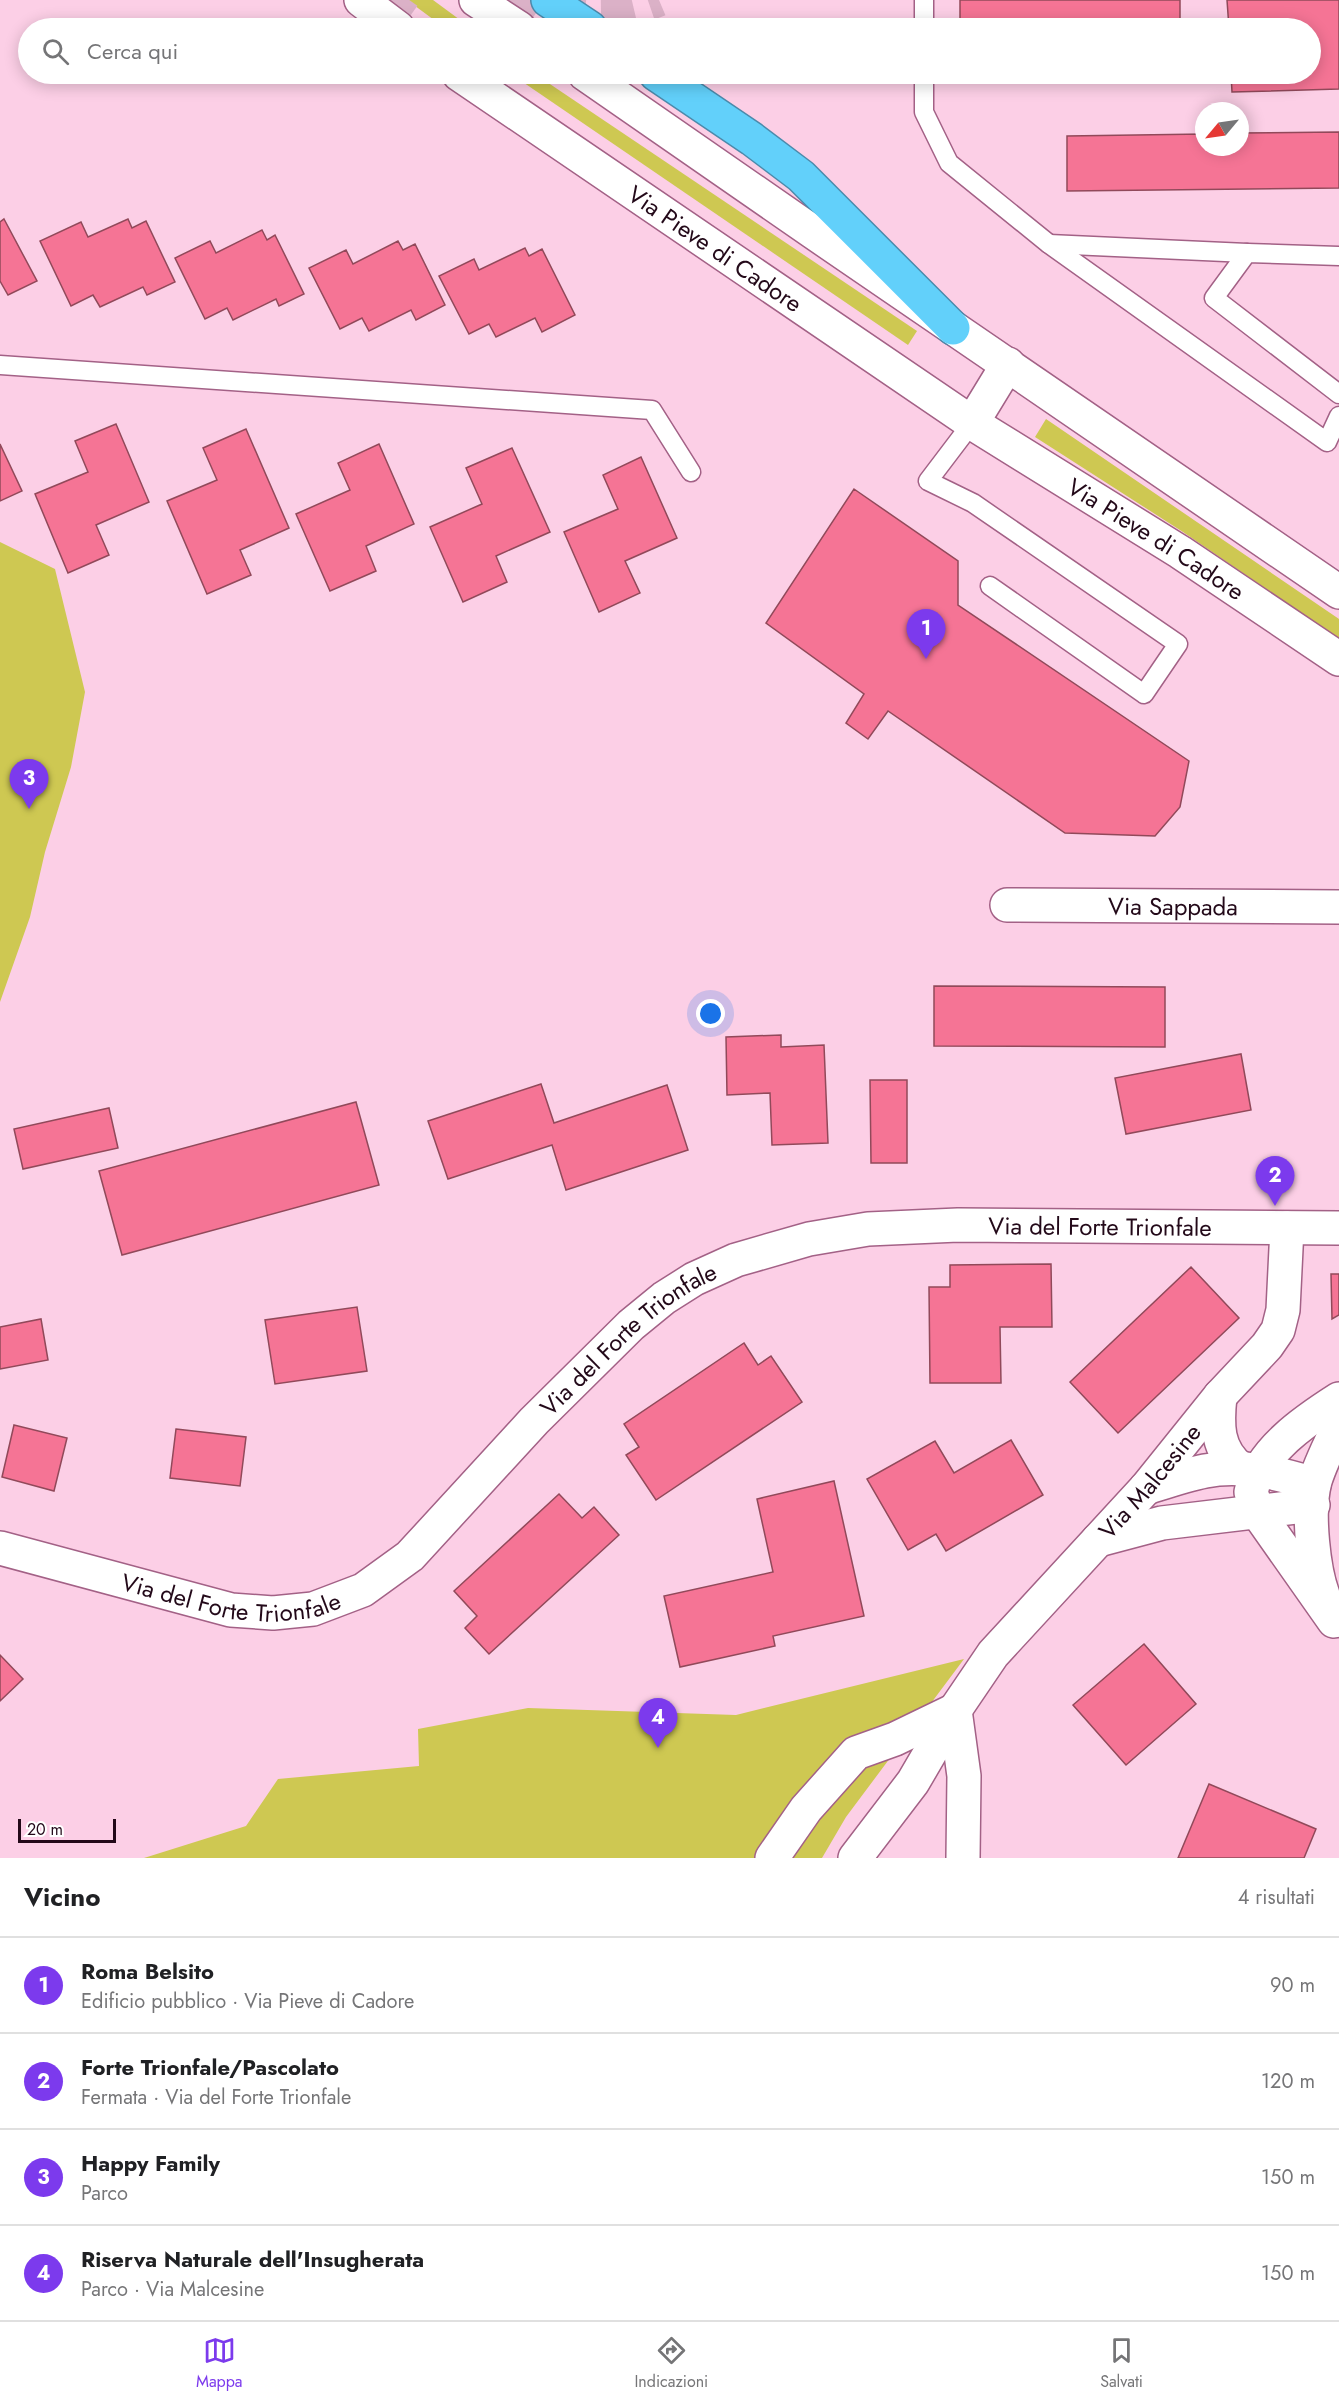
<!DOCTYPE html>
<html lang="it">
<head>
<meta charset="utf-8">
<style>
	body { margin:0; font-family:Jost,sans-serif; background:#f2f2f2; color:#202124 }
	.compass { position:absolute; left:1195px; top:102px; width:54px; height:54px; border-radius:50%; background:#fff; box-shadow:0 3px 15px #0003; rotate:241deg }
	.scale { position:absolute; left:18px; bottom:15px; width:98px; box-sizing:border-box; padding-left:6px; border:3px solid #230919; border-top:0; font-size:16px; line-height:21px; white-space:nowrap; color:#230919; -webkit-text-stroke:4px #fff; paint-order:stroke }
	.you { position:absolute; left:711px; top:1014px; width:21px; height:21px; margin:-15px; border:4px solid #fff; border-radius:50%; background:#1a73e8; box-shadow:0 0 0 9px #1a73e833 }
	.badge { display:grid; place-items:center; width:39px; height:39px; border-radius:50%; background:#7c3aed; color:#fff; font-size:20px; font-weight:700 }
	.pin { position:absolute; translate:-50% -50px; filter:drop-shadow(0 2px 3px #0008) }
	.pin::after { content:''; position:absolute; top:32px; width:21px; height:18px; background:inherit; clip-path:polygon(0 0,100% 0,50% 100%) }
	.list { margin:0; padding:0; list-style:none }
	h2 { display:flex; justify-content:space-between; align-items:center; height:78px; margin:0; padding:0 24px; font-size:26px }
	h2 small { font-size:20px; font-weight:400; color:#757577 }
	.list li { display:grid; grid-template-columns:39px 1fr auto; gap:18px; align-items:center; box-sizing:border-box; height:96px; padding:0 24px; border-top:2px solid #e0e0e0 }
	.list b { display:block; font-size:22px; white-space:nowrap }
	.list p { margin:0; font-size:20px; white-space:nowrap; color:#757577 }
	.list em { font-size:20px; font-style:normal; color:#757577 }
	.icon { flex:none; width:33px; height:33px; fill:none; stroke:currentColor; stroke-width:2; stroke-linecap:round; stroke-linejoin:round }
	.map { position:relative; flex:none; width:1339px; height:1858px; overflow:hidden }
	.search { position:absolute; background:#fff; box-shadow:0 3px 15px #0003; left:18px; right:18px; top:18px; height:66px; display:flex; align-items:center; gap:15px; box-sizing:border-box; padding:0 21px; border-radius:33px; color:#757577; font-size:22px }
	.sheet { height:462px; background:#fff }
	nav { display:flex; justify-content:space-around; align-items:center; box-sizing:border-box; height:84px; border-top:2px solid #e0e0e0; background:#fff; font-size:16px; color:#757577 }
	nav a { display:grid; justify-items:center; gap:3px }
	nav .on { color:#7c3aed }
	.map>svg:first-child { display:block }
</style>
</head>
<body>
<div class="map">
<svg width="1339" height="1858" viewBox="0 0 1339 1858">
	<rect width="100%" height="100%" fill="#fccfe6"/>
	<g fill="#cec852">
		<path d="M407,0H433L471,28H445Z"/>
		<path d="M511,74H535L917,331L908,345Z"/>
		<path d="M1046,419L1339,619V639L1183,532L1035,437Z"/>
		<path d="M0,542L55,569L85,692L71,767L45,852L30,917L0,1002Z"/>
		<path d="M964,1659L846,1817L822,1858H144L246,1826L278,1779L419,1766L418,1729L528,1708L736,1715Z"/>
	</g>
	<g fill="#f57495" stroke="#91495a" stroke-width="1.5">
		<rect x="960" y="0" width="220" height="28"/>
		<path d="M1227,0H1339V89L1232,92L1231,74H1310V28H1229Z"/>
		<path d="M1339,132V188L1067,191V136L1204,134V147H1240V133Z"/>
		<path d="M4,219L37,281L8,295L0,281V222Z"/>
		<path d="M128,219L132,228L146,221L175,282L147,295L143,287L100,307L93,295L71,306L40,241L81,222L88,237Z"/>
		<path d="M262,230L267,240L275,235L304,294L279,306L276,299L233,320L227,308L205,319L175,258L210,241L216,253Z"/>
		<path d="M398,241L403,250L415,244L445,305L416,320L411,310L369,331L362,318L340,329L309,268L346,250L353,264Z"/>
		<path d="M525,248L529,256L542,249L575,315L542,332L535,318L496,337L489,324L469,334L439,276L474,259L479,270Z"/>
		<path d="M116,424L149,502L96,525L109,555L68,573L35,494L88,472L75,441Z"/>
		<path d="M246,429L289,528L240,550L251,575L207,594L167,501L217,480L203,448Z"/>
		<path d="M0,444L22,491L0,501Z"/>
		<path d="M379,444L414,524L366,546L376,571L330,591L296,514L350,490L338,463Z"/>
		<path d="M512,448L550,532L496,556L507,582L463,602L430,527L482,504L466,468Z"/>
		<path d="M641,457L677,538L625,561L640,593L599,612L564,532L618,509L603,475Z"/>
		<path d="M854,489L958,561V605L1189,761L1180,807L1155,836L1065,833L888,711L868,739L846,723L864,694L766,623Z"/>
		<path d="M934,986L1165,987V1047L934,1046Z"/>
		<path d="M781,1035V1047L824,1045L828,1143L772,1145L770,1093L727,1095L726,1037Z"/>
		<path d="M1241,1054L1251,1110L1126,1134L1115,1078Z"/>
		<path d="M870,1080H907V1163H871Z"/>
		<path d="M541,1084L554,1123L667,1085L688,1150L566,1190L552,1145L448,1179L428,1121Z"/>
		<path d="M356,1102L379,1185L122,1255L99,1171Z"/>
		<path d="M109,1108L118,1148L23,1169L14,1129Z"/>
		<path d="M1051,1264L1052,1327H1000L1001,1383H930L929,1287H950V1265Z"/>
		<path d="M1191,1267L1239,1318L1118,1433L1070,1382Z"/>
		<path d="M1331,1274H1339V1315L1332,1319Z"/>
		<path d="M357,1307L367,1371L275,1384L265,1320Z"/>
		<path d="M41,1319L48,1360L0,1369V1327Z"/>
		<path d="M744,1343L758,1365L771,1356L802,1402L656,1500L626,1455L639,1447L624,1424Z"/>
		<path d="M14,1425L67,1438L54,1491L2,1477Z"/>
		<path d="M176,1429L246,1437L240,1486L170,1478Z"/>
		<path d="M1011,1440L1043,1495L946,1551L936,1534L908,1550L867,1479L935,1441L954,1473Z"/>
		<path d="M834,1481L864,1616L773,1636L775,1646L680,1667L664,1596L773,1572L757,1499Z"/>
		<path d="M559,1494L582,1518L594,1507L619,1535L489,1654L465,1628L477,1616L454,1591Z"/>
		<path d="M1144,1644L1196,1704L1126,1765L1073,1705Z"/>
		<path d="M0,1655L23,1679L0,1701Z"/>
		<path d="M1209,1784L1316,1829L1304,1858H1178Z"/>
	</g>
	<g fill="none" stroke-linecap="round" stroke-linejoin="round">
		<g stroke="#dbb1c7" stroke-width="33" stroke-dasharray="33 16" stroke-linecap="butt">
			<path d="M381,0L420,28"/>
			<path d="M505,0L546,28"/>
			<path d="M553,4C586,17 626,14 659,0"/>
		</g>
		<g stroke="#a36186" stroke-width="21">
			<g id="lane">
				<path d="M924,0V28"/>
				<path d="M924,74V112L949,163L1049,244L1327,442L1339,416"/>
				<path d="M1049,244L1247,253"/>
				<path d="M1339,256L1247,253L1214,298L1339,394"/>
				<path d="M0,365L652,410L691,472"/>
				<path d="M972,423L928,481L973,503L1178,644L1144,694L990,586"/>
			</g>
		</g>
		<g stroke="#a36186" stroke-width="36">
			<g id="street">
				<path d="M972,423L1008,364"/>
				<path id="s1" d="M1007,905L1339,907"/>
				<path d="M1220,1396C1217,1424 1216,1450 1241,1469"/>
				<path d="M1146,1488C1165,1482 1185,1475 1205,1471C1242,1464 1278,1473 1314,1484"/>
				<path d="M1098,1540L1162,1523L1313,1505"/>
				<path d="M1325,1600C1313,1572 1307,1511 1315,1481C1321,1462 1330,1444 1339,1426"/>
				<path d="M1334,1621L1258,1513L1251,1492C1260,1451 1306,1420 1339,1399"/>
				<path d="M955,1710L964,1776L963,1858"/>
				<path d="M772,1858L806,1809L856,1753L895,1739L955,1710"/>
				<path id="s2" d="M855,1858L913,1782L955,1710L993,1654L1146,1488L1220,1396L1267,1346L1278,1330L1283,1310L1287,1228"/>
			</g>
		</g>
		<g stroke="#a36186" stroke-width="36">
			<g id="secondary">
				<path d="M361,0L398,28"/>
				<path d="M476,0L519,28"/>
				<path id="s3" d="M459,74L972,423L1180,552L1339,659"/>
				<path d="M585,74L813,232L1339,592"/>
				<path id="s4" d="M0,1548L231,1610L273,1613L313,1609L363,1590L410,1556L534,1421L631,1325L664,1298L694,1279L736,1260L809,1239L868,1229L958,1225L1339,1228"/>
			</g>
		</g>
		<g stroke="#4c8aab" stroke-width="36">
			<g id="highway">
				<path d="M548,0L590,28"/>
				<path d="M656,74L752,139L801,176L953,328"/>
			</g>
		</g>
		<path stroke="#9b768a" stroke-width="4" stroke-dasharray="6 3" stroke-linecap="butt" d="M544,74L552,79"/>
		<use href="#lane" stroke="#fff" stroke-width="18"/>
		<use href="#street" stroke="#fff" stroke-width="33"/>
		<use href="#secondary" stroke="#fff" stroke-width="33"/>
		<use href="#highway" stroke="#62d0fa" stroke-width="33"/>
	</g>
	<g text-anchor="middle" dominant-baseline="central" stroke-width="5" stroke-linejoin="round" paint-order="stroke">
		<g font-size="24" fill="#230919" stroke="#fff">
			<text stroke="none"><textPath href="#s3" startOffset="310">Via Pieve di Cadore</textPath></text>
			<text stroke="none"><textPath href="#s3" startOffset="838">Via Pieve di Cadore</textPath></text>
			<text stroke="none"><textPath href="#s1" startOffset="166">Via Sappada</textPath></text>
			<text stroke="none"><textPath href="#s4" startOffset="1245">Via del Forte Trionfale</textPath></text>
			<text stroke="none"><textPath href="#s4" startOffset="742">Via del Forte Trionfale</textPath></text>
			<text stroke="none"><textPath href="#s2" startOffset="480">Via Malcesine</textPath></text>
			<text stroke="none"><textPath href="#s4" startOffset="238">Via del Forte Trionfale</textPath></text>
		</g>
	</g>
</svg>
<svg class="compass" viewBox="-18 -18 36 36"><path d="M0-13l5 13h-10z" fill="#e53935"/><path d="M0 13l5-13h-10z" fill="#757577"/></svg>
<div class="scale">20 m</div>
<div class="you"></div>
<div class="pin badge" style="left:926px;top:659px">1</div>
<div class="pin badge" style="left:1275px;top:1206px">2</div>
<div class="pin badge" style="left:29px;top:809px">3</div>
<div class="pin badge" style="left:658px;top:1748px">4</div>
<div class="search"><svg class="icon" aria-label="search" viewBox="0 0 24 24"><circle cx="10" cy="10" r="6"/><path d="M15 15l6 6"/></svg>Cerca qui</div>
</div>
<section class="sheet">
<h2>Vicino<small>4 risultati</small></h2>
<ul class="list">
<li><span class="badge">1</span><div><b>Roma Belsito</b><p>Edificio pubblico · Via Pieve di Cadore</p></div><em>90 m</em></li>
<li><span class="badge">2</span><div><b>Forte Trionfale/Pascolato</b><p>Fermata · Via del Forte Trionfale</p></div><em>120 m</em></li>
<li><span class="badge">3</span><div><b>Happy Family</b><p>Parco</p></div><em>150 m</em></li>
<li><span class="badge">4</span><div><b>Riserva Naturale dell'Insugherata</b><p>Parco · Via Malcesine</p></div><em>150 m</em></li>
</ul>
</section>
<nav>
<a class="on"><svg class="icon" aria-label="map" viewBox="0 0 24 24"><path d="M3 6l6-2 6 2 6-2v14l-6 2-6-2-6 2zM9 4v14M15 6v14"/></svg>Mappa</a>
<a><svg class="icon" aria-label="directions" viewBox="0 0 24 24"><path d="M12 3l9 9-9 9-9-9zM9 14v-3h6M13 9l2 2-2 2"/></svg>Indicazioni</a>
<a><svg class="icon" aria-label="saved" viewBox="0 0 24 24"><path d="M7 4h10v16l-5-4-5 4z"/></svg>Salvati</a>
</nav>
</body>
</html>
